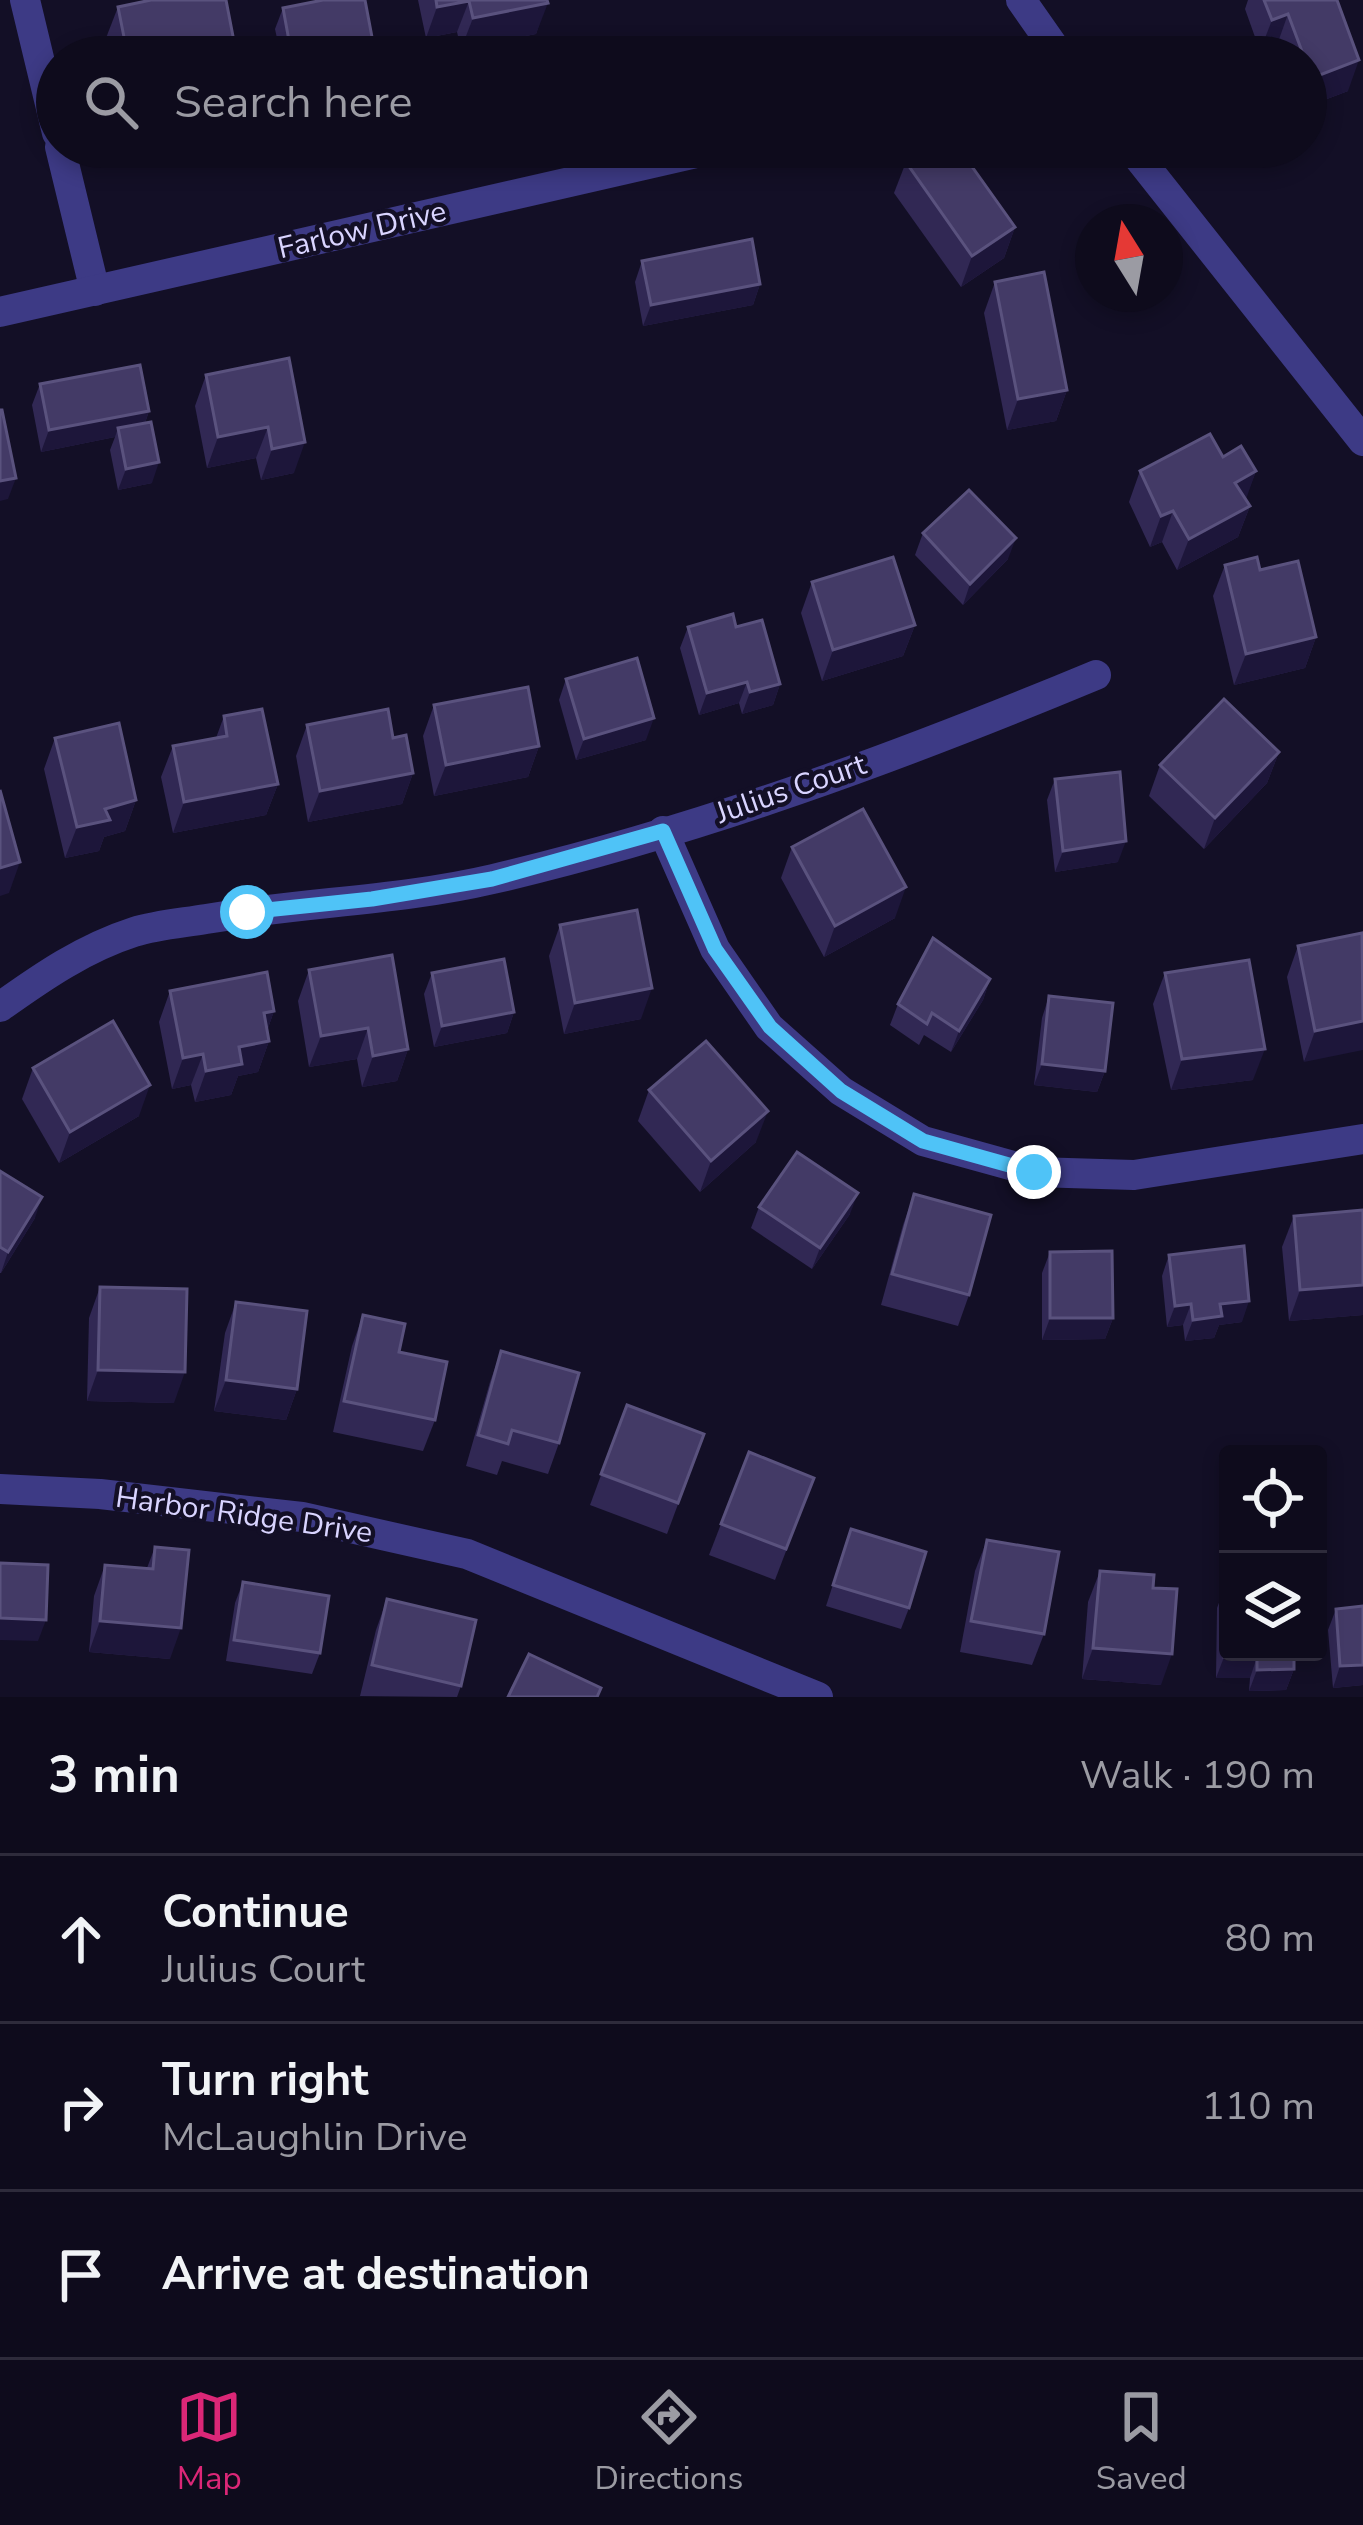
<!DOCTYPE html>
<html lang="en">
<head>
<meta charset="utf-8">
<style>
	body { margin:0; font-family:"Nunito Sans",sans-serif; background:#1c1929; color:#f1f3f6 }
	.controls { position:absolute; right:36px; bottom:36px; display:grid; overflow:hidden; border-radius:12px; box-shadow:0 6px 18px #0003 }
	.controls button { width:108px; height:108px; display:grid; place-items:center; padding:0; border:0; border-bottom:3px solid #2e2b3b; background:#0e0b1c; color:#f1f3f6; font:60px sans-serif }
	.compass { position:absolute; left:1075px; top:204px; width:108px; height:108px; border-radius:50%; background:#0e0b1c; box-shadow:0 6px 18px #0003; rotate:349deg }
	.stop { position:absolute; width:36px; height:36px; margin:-27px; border:9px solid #4fc3f7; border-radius:50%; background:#fff }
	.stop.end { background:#4fc3f7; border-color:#fff; box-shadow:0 3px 12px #0008 }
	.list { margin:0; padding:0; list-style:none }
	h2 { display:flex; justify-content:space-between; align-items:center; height:156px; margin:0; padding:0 48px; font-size:51px }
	h2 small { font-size:39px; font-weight:400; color:#9b9ba3 }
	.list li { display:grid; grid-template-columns:78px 1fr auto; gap:36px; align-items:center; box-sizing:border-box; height:168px; padding:0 48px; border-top:3px solid #2e2b3b }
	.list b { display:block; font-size:45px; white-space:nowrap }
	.list p { margin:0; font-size:39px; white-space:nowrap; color:#9b9ba3 }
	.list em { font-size:39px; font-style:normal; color:#9b9ba3 }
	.icon { flex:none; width:66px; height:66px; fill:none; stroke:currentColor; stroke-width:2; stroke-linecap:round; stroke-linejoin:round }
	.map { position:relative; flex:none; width:1363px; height:1697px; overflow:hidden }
	.search { position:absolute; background:#0e0b1c; box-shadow:0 6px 18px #0003; left:36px; right:36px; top:36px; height:132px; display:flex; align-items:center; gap:30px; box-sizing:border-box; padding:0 42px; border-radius:66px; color:#9b9ba3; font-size:45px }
	.sheet { height:660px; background:#0e0b1c }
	nav { display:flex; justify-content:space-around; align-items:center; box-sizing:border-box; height:168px; border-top:3px solid #2e2b3b; background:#0e0b1c; font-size:33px; color:#9b9ba3 }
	nav a { display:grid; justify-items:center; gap:6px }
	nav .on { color:#db2777 }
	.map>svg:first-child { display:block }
</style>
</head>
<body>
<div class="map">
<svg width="1363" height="1697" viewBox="0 0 1363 1697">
	<rect width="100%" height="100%" fill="#130f26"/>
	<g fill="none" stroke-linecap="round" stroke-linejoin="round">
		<g stroke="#3d3a85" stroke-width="30">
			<path d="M25,0L57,133"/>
			<path d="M1021,0L1061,57"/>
			<path d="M60,147L95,291"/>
			<path d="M1130,147L1363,441"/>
			<path d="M0,312L723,147"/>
			<path d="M663,831L715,949L769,1027L841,1091L923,1141L1035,1172L1134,1175L1363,1139"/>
			<path d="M0,1007C42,977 84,948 134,932C156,925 182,923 206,919C301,902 399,901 493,879C699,831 901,756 1096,675"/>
			<path d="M0,1489L100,1494L302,1517L467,1554L818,1697"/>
		</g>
	</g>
	<g fill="#312854">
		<path d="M418,0H547L536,34L461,49L457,32L426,38Z"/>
		<path d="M1248,0H1337L1348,91L1306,107V57H1281L1277,45L1260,51L1245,9Z"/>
		<path d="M118,7L237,57H110L106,38Z"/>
		<path d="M283,8L375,53L374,57H281L275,29Z"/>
		<path d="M906,162L1015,227L1004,258L961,287L894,193Z"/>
		<path d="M642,261L760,284L753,305L643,326L635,282Z"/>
		<path d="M995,282L1067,390L1056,421L1007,430L984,313Z"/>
		<path d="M289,358L294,473L261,480L256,458L207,468L195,406L206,375Z"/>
		<path d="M40,384L149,411L145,423L152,483L118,490L110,450L115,437L41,452L32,405Z"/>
		<path d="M1223,457L1256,471L1245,499L1250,506L1238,537L1177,570L1162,542L1150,547L1129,502L1140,471Z"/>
		<path d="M923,533L1008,559L963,605L915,555Z"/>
		<path d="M1225,565L1260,570L1316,637L1305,668L1234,685L1213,596Z"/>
		<path d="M812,582L915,625L903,656L822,681L801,613Z"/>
		<path d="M688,627H736L780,684L773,705L742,714L739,703L699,715L680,648Z"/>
		<path d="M566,679L646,740L576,760L559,700Z"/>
		<path d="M434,705L539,746L528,777L434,796L423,736Z"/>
		<path d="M224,716L278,784L266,815L173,833L161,777L173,746L216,738Z"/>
		<path d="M307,725L393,738L413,773L402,804L308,822L296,756Z"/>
		<path d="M55,738L136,800L125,831L104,837L99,851L65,858L44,769Z"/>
		<path d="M1279,752L1267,783L1204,849L1149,796L1160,765Z"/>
		<path d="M1055,779L1118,862L1055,872L1047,800Z"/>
		<path d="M792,847L895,918L824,957L781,878Z"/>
		<path d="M560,925L641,1019L564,1034L549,956Z"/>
		<path d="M1362,933L1304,1062L1287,977L1298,946Z"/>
		<path d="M309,970L408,1049L397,1081L362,1087L357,1059L309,1067L298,1001Z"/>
		<path d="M432,973L514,1012L507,1033L434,1047L424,994Z"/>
		<path d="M1165,973L1253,1080L1171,1090L1153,1004Z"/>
		<path d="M990,979L983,1000L951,1052L924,1035L919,1045L890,1025L898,1004Z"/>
		<path d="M170,991L274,1011L267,1031L269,1041L258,1072L238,1076L231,1095L195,1102L191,1085L172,1089L159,1022Z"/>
		<path d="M1049,996L1105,1071L1097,1092L1034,1085L1042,1018Z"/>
		<path d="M33,1068L139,1116L59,1163L22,1099Z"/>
		<path d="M649,1090L756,1142L700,1192L638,1121Z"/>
		<path d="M0,1171L35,1218L1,1273H0Z"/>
		<path d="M914,1194L969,1295L958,1326L881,1305L903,1225Z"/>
		<path d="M759,1207L850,1214L812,1269L751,1228Z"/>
		<path d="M1363,1210V1315L1289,1321L1282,1247L1294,1216Z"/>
		<path d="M1050,1252L1113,1318L1105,1339L1042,1340V1273Z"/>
		<path d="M1169,1255L1242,1322L1219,1325L1214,1338L1185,1341L1183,1325L1167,1327L1162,1276Z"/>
		<path d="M100,1287L174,1403L87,1401L89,1318Z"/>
		<path d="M236,1302L297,1389L286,1420L214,1411L225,1333Z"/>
		<path d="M363,1315L399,1352L435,1420L423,1451L333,1432L352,1346Z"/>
		<path d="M501,1351L559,1443L548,1474L502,1461L497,1475L466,1466L490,1382Z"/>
		<path d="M627,1405L704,1434L667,1534L590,1505Z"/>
		<path d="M814,1478L775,1580L709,1555L721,1524Z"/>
		<path d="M851,1529L909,1608L901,1629L826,1606Z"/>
		<path d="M987,1540L1044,1634L1032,1665L960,1652L975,1571Z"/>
		<path d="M155,1547L170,1659L89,1652L94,1596L105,1565L147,1568Z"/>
		<path d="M1100,1571L1153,1588L1161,1685L1082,1679L1088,1602Z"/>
		<path d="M243,1582L320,1653L312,1674L226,1661L235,1603Z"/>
		<path d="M1225,1587L1294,1669L1286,1690L1249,1691L1250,1678H1216L1217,1608Z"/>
		<path d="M387,1599L461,1686L457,1697L360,1696L376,1630Z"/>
		<path d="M1363,1606V1685L1333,1688L1328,1630L1336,1609Z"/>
	</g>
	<g fill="#1d163a">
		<path d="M469,1L457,32L426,38L437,7Z"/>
		<path d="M548,3L536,34L461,49L473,18Z"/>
		<path d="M1288,14L1277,45L1260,51L1272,20Z"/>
		<path d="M1359,60L1348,91L1306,107V95L1312,78Z"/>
		<path d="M1015,227L1004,258L961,287L972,256Z"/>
		<path d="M760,284L753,305L643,326L651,305Z"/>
		<path d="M1067,390L1056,421L1007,430L1018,399Z"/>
		<path d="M149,411L142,432L118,428L115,437L41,452L49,430Z"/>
		<path d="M268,427L256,458L207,468L218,437Z"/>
		<path d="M305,442L294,473L261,480L272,449Z"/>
		<path d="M159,462L152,483L118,490L126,469Z"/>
		<path d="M1256,471L1245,502L1235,483Z"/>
		<path d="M16,478L8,499L0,501V481Z"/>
		<path d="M1250,506L1238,537L1177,570L1189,539Z"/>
		<path d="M1173,511L1162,542L1150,547L1161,516Z"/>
		<path d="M1016,538L1008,559L963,605L970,584Z"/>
		<path d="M915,625L903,656L822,681L833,650Z"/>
		<path d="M1316,637L1305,668L1234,685L1246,654Z"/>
		<path d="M747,682L739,703L699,715L707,693Z"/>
		<path d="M780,684L773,705L742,714L750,692Z"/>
		<path d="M654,718L646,740L576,760L584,739Z"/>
		<path d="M539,746L528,777L434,796L446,765Z"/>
		<path d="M1279,752L1267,783L1204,849L1215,818Z"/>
		<path d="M413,773L402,804L308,822L320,791Z"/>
		<path d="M278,784L266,815L173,833L184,802Z"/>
		<path d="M136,800L125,831L104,837L99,851L65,858L77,827L105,809Z"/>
		<path d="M1126,841L1118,862L1055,872L1063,851Z"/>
		<path d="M20,862L9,893L0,896V868Z"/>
		<path d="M906,887L895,918L824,957L835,926Z"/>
		<path d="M990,979L983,1000L951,1052L959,1031Z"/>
		<path d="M652,988L641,1019L564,1034L575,1003Z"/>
		<path d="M274,1011L263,1042L269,1041L258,1072L238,1076L231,1095L195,1102L206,1071L239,1047L264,1013Z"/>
		<path d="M514,1012L507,1033L434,1047L442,1026Z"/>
		<path d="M1363,1021V1050L1304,1062L1315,1031Z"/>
		<path d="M368,1028L357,1059L309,1067L321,1036Z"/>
		<path d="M408,1049L397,1081L362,1087L373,1056Z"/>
		<path d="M1265,1049L1253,1080L1171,1090L1182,1059Z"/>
		<path d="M203,1054L191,1085L172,1089L183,1058Z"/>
		<path d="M1042,1064L1105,1071L1097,1092L1034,1085Z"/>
		<path d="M150,1085L139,1116L59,1163L70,1132Z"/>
		<path d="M768,1111L756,1142L700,1192L711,1161Z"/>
		<path d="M858,1193L850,1214L812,1269L820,1248Z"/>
		<path d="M42,1197L35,1218L1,1273L8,1252Z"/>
		<path d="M1363,1285V1315L1289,1321L1300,1290Z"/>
		<path d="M1249,1301L1242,1322L1219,1325L1214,1338L1185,1341L1193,1320L1220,1304Z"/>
		<path d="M1191,1304L1183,1325L1167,1327L1175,1306Z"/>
		<path d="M1050,1318H1113L1105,1339L1042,1340Z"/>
		<path d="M98,1370L185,1372L174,1403L87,1401Z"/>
		<path d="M226,1380L297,1389L286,1420L214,1411Z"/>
		<path d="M0,1618L46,1620L38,1641L0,1640Z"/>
		<path d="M100,1621L181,1628L170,1659L89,1652Z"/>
		<path d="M1093,1648L1172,1654L1161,1685L1082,1679Z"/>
		<path d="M1224,1657H1257L1250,1678H1216Z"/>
		<path d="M1363,1665V1685L1333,1688L1340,1666Z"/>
		<path d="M1294,1669L1286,1690L1249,1691L1257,1670Z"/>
	</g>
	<g fill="#433a66" stroke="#5a527e" stroke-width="3">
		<path d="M151,0H226L237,57H128L118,7Z"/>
		<path d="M323,0H365L375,53L357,57H292L283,8Z"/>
		<path d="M436,0H547L548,3L473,18L469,1L437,7Z"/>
		<path d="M1264,0H1337L1359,60L1312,78L1288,14L1272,20Z"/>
		<path d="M927,147H958L1015,227L972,256L906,162Z"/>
		<path d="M752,239L760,284L651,305L642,261Z"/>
		<path d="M1044,272L1067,390L1018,399L995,282Z"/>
		<path d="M289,358L305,442L272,449L268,427L218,437L206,375Z"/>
		<path d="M140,365L149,411L49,430L40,384Z"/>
		<path d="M0,410H2L16,478L0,481Z"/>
		<path d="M151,422L159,462L126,469L118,428Z"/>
		<path d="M1210,434L1223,457L1241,446L1256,471L1235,483L1250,506L1189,539L1173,511L1161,516L1140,471Z"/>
		<path d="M969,490L1016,538L970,584L923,533Z"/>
		<path d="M893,557L915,625L833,650L812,582Z"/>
		<path d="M1257,557L1260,570L1298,561L1316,637L1246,654L1225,565Z"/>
		<path d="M733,614L736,627L762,620L780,684L750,692L747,682L707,693L688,627Z"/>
		<path d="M637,658L654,718L584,739L566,679Z"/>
		<path d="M528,687L539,746L446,765L434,705Z"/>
		<path d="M1224,699L1279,752L1215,818L1160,765Z"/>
		<path d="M262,709L278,784L184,802L173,746L227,736L224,716Z"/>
		<path d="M388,709L393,738L406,735L413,773L320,791L307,725Z"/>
		<path d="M119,723L136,800L105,809L110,820L77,827L55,738Z"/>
		<path d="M1120,772L1126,841L1063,851L1055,779Z"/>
		<path d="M0,790L20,862L0,868Z"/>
		<path d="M863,809L906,887L835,926L792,847Z"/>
		<path d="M637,910L652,988L575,1003L560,925Z"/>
		<path d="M1362,933L1363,1021L1315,1031L1298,946Z"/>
		<path d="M933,938L990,979L959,1031L932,1013L927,1024L898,1004Z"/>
		<path d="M392,955L408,1049L373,1056L368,1028L321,1036L309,970Z"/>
		<path d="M504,959L514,1012L442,1026L432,973Z"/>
		<path d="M1249,960L1265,1049L1182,1059L1165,973Z"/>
		<path d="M267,972L274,1011L264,1013L269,1041L239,1047L242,1064L206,1071L203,1054L183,1058L170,991Z"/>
		<path d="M1049,996L1113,1003L1105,1071L1042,1064Z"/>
		<path d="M113,1021L150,1085L70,1132L33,1068Z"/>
		<path d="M706,1041L768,1111L711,1161L649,1090Z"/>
		<path d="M797,1152L858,1193L820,1248L759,1207Z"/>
		<path d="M0,1171L42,1197L8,1252L0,1247Z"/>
		<path d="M914,1194L991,1215L969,1295L892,1274Z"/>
		<path d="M1363,1210V1285L1300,1290L1294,1216Z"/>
		<path d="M1244,1246L1249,1301L1220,1304L1222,1316L1193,1320L1191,1304L1175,1306L1169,1255Z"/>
		<path d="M1112,1251L1113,1318H1050V1252Z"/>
		<path d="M100,1287L187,1289L185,1372L98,1370Z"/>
		<path d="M236,1302L307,1311L297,1389L226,1380Z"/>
		<path d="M363,1315L405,1324L399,1352L447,1362L435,1420L344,1401Z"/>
		<path d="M501,1351L579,1373L559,1443L512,1430L508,1444L478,1435Z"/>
		<path d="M627,1405L704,1434L678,1503L601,1474Z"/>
		<path d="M749,1452L814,1478L786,1549L721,1524Z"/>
		<path d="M851,1529L926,1552L909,1608L833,1585Z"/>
		<path d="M987,1540L1059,1552L1044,1634L971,1621Z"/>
		<path d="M155,1547L189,1550L181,1628L100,1621L105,1565L153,1569Z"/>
		<path d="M0,1563L48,1565L46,1620L0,1618Z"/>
		<path d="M1100,1571L1154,1575L1153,1588L1177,1589L1172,1654L1093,1648Z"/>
		<path d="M243,1582L329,1596L320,1653L234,1640Z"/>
		<path d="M1225,1587H1228V1652H1294V1669L1257,1670V1657H1224Z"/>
		<path d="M387,1599L476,1620L461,1686L372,1665Z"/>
		<path d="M1363,1606V1665L1340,1666L1336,1609Z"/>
		<path d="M529,1654L601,1688L597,1697H508Z"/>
	</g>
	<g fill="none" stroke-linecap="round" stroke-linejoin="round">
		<path stroke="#4fc3f7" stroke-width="15" d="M247,912L372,899L492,879L663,831L715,949L770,1027L841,1091L923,1141L1034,1172"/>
	</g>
	<g text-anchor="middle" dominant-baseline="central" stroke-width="9" stroke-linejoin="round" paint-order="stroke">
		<g font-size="30" fill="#d9d4ff" stroke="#130f26">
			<text transform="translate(362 230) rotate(-13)">Farlow Drive</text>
			<text transform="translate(791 789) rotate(-19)">Julius Court</text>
			<text transform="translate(244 1515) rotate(8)">Harbor Ridge Drive</text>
		</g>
	</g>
</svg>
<div class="controls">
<button><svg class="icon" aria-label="locate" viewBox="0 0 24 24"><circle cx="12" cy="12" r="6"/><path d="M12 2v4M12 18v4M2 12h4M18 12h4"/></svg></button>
<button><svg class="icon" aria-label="layers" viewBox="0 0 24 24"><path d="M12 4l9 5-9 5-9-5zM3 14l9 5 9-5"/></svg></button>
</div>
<svg class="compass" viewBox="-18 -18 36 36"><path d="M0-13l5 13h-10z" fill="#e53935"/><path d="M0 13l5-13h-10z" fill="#9b9ba3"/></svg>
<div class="stop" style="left:247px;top:912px"></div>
<div class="stop end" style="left:1034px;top:1172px"></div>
<div class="search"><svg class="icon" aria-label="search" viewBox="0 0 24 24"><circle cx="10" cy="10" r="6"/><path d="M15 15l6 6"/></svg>Search here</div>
</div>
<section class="sheet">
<h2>3 min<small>Walk · 190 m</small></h2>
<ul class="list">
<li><svg class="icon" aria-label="ahead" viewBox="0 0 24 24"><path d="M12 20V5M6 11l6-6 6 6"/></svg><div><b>Continue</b><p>Julius Court</p></div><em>80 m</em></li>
<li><svg class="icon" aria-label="right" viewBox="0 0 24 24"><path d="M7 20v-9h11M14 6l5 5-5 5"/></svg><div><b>Turn right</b><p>McLaughlin Drive</p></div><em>110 m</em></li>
<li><svg class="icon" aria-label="arrive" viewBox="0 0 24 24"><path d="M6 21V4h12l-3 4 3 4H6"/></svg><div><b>Arrive at destination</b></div></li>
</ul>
</section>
<nav>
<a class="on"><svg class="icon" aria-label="map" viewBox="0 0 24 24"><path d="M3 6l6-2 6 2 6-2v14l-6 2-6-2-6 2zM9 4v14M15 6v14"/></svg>Map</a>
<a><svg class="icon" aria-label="directions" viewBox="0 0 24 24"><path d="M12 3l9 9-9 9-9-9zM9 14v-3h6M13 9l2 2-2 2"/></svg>Directions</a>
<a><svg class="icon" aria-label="saved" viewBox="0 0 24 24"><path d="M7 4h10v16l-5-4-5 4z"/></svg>Saved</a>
</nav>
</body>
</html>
